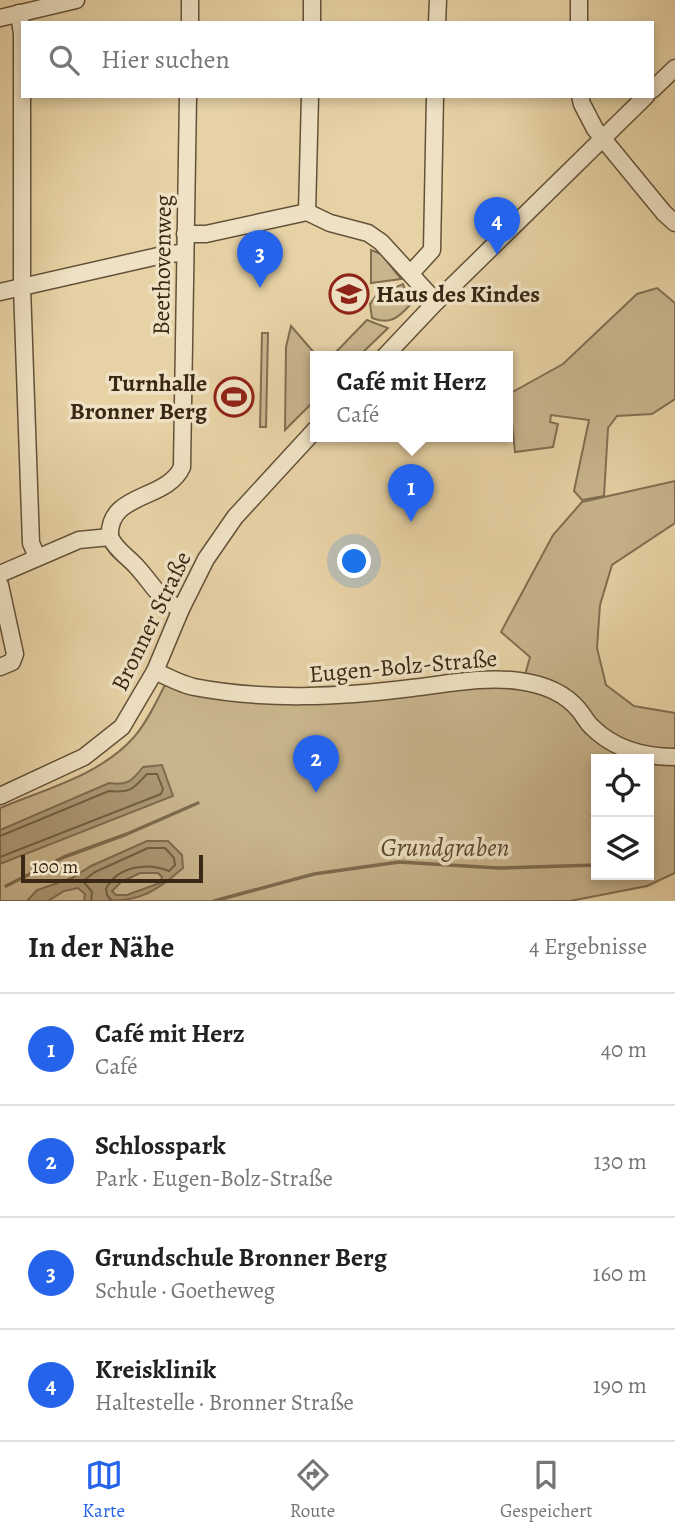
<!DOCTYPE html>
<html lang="de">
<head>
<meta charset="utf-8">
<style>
	body { margin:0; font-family:Alegreya,serif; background:#f6f6f6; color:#222 }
	.controls { position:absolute; right:21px; bottom:21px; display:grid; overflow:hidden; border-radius:0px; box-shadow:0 4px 10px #0003 }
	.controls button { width:63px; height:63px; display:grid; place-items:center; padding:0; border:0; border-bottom:2px solid #e0e0e0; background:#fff; color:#222; font:35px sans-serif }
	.scale { position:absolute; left:21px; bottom:18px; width:182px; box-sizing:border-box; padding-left:7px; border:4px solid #392815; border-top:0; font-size:19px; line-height:24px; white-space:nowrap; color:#392815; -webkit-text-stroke:5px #efe2c4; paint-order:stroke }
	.you { position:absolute; left:355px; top:562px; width:24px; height:24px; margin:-18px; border:5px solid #fff; border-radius:50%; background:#1a73e8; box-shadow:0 0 0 10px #1a73e833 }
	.badge { display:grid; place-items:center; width:46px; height:46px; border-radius:50%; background:#2563eb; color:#fff; font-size:23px; font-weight:700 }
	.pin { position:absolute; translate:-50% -58px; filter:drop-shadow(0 2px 4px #0008) }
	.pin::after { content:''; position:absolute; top:37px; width:24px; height:21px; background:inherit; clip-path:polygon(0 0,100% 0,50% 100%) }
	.popup { position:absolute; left:310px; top:351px; width:203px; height:91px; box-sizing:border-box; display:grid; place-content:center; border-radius:0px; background:#fff; filter:drop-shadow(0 2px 5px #0005); font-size:23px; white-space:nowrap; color:#767676 }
	.popup b { font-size:26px; color:#222 }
	.popup::after { content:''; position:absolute; left:50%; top:100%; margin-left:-14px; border:14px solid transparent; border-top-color:#fff }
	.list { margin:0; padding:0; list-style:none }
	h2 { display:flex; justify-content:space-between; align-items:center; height:91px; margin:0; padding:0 28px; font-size:30px }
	h2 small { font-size:23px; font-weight:400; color:#767676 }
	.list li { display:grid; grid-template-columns:46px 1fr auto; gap:21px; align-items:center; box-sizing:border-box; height:112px; padding:0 28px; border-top:2px solid #e0e0e0 }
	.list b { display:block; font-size:26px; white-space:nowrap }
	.list p { margin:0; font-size:23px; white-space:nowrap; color:#767676 }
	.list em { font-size:23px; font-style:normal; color:#767676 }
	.icon { flex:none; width:38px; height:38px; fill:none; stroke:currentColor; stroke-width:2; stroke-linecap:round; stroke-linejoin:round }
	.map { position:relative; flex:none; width:675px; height:901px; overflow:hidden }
	.search { position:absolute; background:#fff; box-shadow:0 4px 10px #0003; left:21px; right:21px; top:21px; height:77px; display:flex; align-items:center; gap:18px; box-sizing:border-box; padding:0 24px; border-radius:0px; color:#767676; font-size:26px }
	.sheet { height:539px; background:#fff }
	nav { display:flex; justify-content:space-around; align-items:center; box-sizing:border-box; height:98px; border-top:2px solid #e0e0e0; background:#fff; font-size:19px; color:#767676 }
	nav a { display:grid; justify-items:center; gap:4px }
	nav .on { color:#2563eb }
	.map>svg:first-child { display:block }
</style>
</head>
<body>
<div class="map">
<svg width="675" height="901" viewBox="0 0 675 901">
	<rect width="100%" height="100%" fill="#e7d2a5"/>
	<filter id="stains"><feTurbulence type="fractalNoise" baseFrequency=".00286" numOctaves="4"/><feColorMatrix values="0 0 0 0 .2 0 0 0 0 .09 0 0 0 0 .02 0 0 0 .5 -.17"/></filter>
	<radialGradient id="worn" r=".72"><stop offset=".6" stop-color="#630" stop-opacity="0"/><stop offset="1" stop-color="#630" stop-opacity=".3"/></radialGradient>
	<g fill="#c9b58d" stroke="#816e51" stroke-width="2" fill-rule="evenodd">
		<path d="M371,250L381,254L401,279L371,283Z"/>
		<path d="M403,284L410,305C398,318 390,325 372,318L370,304L380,290L392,289Z"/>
		<path d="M657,288L675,303V399L652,414L617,416L608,428L604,496L582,500L574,491L589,420L551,415L550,422L558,424L553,447L515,452L509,394L563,364L637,294Z"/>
		<path d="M367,320L388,328L359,356H332Z"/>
		<path d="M291,326L317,356H315V400L285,430L286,347Z"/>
		<path d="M262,333H268L266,427H260Z"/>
		<path d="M675,481V523L612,565L600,605L597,648L606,685L634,706L675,713V873L647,886L570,901H0V808C45,789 101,775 134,737C148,721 157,700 167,681L302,701L525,675L530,657L501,632L553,535L582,502ZM596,759H649V875H596Z"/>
	</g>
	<g fill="#ac9874" stroke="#7e6b4e" stroke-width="2" fill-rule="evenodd">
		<path d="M162,765L173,796L0,864V830L109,783C127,786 132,781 143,767Z"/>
		<path d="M147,841H168L182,855L183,868C146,901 133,901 84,901L85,894L78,888L64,891L48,901H27L37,890L72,878L91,866ZM140,873H158L162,877L160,883L127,895H116L112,891L121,882Z"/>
	</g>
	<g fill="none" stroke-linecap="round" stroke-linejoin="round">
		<g stroke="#726044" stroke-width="2">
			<path d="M0,836L109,791C131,793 133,789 147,774H157L163,789L161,794L0,857"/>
			<path d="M91,901L92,892L83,881L95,872L148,848H165L174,858L175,865L169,871C148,862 117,866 106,889L107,895L112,901"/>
		</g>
		<g stroke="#7e6b4e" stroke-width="3.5">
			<path d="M6,886L64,857L127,834L198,803"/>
			<path d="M214,901L314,874L399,862L498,868L596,865"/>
		</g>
		<g stroke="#645239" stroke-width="19">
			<g id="minor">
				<path d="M19,13L22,34V287L31,543L37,557"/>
				<path d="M0,18L76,0"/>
				<path d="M190,23V0"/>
				<path d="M312,23V0"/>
				<path d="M437,23L438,0"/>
				<path d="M579,23V0"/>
				<path d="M652,90L675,68"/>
				<path d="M580,96L582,104L595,129L664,213L675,223"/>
				<path d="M307,212L310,96"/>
				<path d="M185,234H206L307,212L330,223L368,233L381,242L436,302"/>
				<path d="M411,273L432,250L435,96"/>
				<path d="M0,292L167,254L185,253"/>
				<path d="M385,356L436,302L646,96"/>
				<path d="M110,537C107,492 167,501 182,467L188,96"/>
				<path d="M0,574L79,540L110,537C116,550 127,556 136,566C153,584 157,598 181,609"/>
				<path d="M0,585L15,654L12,662L0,667"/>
				<path d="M155,671C167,677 181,684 194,687C267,701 340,697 412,688C447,684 484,676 519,681C542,684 564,692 579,710C584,716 587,723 592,727C615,750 644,757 675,757"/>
				<path d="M0,796L84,757L122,727L155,671L181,609L206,559L235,517L315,430"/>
			</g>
		</g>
		<use href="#minor" stroke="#efe2c4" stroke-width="16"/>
	</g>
	<defs>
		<g id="school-ring" transform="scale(2.0125)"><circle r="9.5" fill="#efe2c4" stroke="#8f2418" stroke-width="1.5"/><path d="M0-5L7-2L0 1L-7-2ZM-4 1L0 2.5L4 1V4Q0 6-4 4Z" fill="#8f2418"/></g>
		<g id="stadium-ring" transform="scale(2.0125)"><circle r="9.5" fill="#efe2c4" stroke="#8f2418" stroke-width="1.5"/><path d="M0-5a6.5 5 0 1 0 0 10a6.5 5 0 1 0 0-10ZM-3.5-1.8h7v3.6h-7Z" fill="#8f2418"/></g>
	</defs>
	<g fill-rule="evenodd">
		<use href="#school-ring" x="349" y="294"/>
		<use href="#stadium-ring" x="234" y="397"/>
	</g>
	<g text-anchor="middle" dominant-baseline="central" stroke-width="7" stroke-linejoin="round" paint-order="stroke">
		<g font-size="24" fill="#392815" stroke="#efe2c4">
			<text transform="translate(162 265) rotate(-89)">Beethovenweg</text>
			<text transform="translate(151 621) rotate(-64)">Bronner Straße</text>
			<text transform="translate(403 666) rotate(-5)">Eugen-Bolz-Straße</text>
		</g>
		<g font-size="24" font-weight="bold" fill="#392815" stroke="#efe2c4" text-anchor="start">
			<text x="376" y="294">Haus des Kindes</text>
			<text x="207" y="383" text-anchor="end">Turnhalle<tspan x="207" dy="28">Bronner Berg</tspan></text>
		</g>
		<g font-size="26" font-style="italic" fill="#5c4a32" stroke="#efe2c4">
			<text x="445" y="847">Grundgraben</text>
		</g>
	</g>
	<rect width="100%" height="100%" filter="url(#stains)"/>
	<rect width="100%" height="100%" fill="url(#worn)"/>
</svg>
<div class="controls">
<button><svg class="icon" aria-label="locate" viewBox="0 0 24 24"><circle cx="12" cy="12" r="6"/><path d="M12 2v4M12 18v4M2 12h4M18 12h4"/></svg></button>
<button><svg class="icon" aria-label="layers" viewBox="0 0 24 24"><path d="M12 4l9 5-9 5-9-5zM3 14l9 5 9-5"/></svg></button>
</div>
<div class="scale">100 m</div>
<div class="you"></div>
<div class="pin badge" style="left:411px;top:522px">1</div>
<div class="popup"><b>Café mit Herz</b>Café</div>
<div class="pin badge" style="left:316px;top:793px">2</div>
<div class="pin badge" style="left:260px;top:288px">3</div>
<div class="pin badge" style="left:497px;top:255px">4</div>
<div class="search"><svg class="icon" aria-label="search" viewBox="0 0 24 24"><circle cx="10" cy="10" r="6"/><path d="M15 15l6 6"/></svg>Hier suchen</div>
</div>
<section class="sheet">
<h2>In der Nähe<small>4 Ergebnisse</small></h2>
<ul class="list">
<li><span class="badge">1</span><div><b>Café mit Herz</b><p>Café</p></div><em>40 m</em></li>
<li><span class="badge">2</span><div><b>Schlosspark</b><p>Park · Eugen-Bolz-Straße</p></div><em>130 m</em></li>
<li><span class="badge">3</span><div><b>Grundschule Bronner Berg</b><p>Schule · Goetheweg</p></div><em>160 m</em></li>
<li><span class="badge">4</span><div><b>Kreisklinik</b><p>Haltestelle · Bronner Straße</p></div><em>190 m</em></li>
</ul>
</section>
<nav>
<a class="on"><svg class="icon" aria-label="map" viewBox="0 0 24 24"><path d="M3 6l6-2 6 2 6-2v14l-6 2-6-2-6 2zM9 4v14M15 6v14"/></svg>Karte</a>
<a><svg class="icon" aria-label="directions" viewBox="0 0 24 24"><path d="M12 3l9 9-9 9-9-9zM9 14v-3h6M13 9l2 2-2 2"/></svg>Route</a>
<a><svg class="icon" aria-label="saved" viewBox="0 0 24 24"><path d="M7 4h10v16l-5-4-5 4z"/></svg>Gespeichert</a>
</nav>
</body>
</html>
